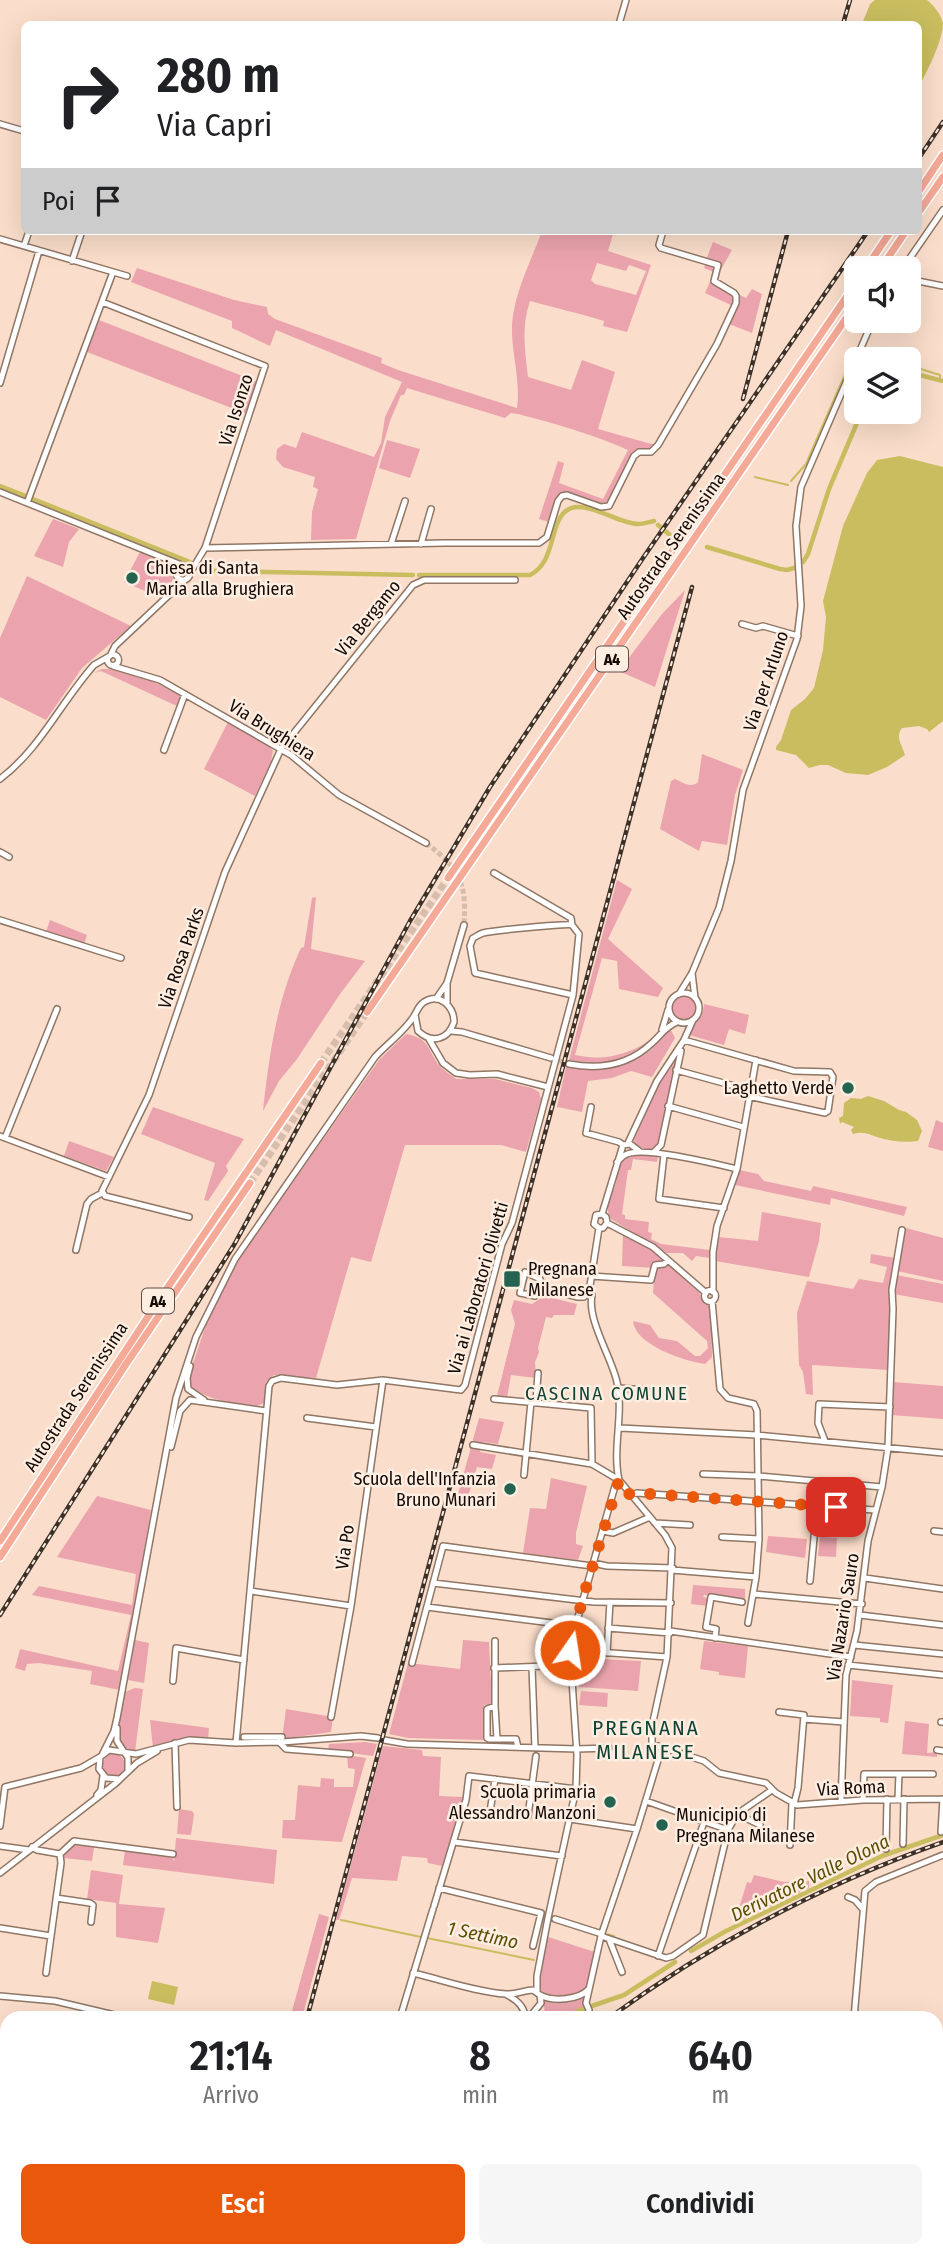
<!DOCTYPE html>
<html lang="it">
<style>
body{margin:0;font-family:"Fira Sans Condensed",sans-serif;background:#f6f6f6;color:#202124;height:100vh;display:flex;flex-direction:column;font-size:26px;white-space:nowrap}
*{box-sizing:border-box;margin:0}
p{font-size:23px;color:#757577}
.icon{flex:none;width:38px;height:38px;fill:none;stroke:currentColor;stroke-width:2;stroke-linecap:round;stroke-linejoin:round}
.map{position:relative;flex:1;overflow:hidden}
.sheet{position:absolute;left:0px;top:2011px;width:943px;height:247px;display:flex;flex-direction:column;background:#fff;border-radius:21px 21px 0 0;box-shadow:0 7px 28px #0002}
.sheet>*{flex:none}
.hud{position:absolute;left:21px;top:21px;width:901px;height:214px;border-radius:10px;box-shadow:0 7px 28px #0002;background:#fff;color:#202124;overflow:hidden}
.buttons{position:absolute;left:844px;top:256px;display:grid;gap:14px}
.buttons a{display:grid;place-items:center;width:77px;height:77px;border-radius:10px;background:#fff;box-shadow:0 7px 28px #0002;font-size:35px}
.pin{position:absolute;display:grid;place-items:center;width:60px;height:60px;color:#fff;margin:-30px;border-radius:14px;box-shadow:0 4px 10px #0006}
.me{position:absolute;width:77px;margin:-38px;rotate:13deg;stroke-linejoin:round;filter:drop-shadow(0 0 5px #0008)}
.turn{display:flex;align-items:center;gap:24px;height:147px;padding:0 21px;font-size:32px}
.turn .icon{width:91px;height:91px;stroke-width:2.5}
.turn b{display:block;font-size:49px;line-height:60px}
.then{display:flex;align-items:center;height:66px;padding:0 21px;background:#0003;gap:14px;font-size:26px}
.eta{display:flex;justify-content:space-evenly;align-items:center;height:119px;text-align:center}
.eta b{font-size:42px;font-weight:600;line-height:49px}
.cta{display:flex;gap:14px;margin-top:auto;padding:14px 21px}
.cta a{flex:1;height:80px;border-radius:10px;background:#ea580c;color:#fff;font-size:28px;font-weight:600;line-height:80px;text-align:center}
.cta a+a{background:#f6f6f6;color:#202124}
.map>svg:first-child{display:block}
.green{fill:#eba4ad;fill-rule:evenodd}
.water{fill:#c9bd60}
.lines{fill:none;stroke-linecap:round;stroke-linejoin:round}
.stream{stroke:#c9bd60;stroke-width:2}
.canal{stroke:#c9bd60;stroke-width:4.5}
.minor-tunnel{stroke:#d7bdac;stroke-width:5;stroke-dasharray:5 2.5;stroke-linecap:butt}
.highway-tunnel{stroke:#d7bdac;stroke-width:7;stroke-dasharray:7 3.5;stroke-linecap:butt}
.minor-casing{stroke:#8f7665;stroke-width:8}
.highway-casing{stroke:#fff;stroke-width:10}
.minor{stroke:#fff;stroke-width:5}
.highway{stroke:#f5a997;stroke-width:7}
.rail-casing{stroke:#3c3027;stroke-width:4.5}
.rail{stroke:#feede1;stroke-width:2;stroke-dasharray:5;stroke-linecap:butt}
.route{stroke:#ea580c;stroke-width:12;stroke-dasharray:0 21.6}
.poi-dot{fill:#236350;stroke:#feede1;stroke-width:2.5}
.labels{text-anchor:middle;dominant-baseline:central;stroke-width:5;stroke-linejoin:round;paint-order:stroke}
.shield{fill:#feede1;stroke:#5a4e46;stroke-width:2}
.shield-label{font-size:16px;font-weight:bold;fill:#130a04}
.street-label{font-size:18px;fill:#130a04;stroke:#feede1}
.poi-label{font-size:18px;fill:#130a04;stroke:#feede1;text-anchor:start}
.neighbourhood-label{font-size:19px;letter-spacing:2px;fill:#0d4234;stroke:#feede1}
.water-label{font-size:19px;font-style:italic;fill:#585003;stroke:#feede1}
.quarter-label{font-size:21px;letter-spacing:2px;fill:#0d4234;stroke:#feede1}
</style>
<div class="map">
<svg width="943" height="2257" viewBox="0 0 943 2257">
<rect width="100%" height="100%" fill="#faddca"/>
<path class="green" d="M542 231H614L608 251 651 265 627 332 603 326 604 321C579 313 555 308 530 301 521 327 525 351 528 377L571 390 582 360 615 372 598 429 655 445 652 449 638 452 606 506 563 494 549 522 539 519 558 461 564 463 559 483 603 499 628 450C592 434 556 424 518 414L511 413 505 418 407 388 404 395H401L390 421 356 539 311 540 312 512 318 489 313 487 315 477 283 467 276 459 277 449 284 444 296 448 302 432 374 457 381 443 385 417 402 382 276 330 270 346 232 328V321L131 282 137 268 234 300 267 307 268 314 275 319 382 358 381 363 398 370 517 408C521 380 511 353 512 325 514 293 531 261 542 231ZM597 263 626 271 629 265 646 271 636 295 595 284 591 280Z
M713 242 732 250 715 280 721 264 706 260Z
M706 262 717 267 711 282 734 294 733 306 705 293 714 272 704 268Z
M752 289 762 294 752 333 729 324 740 295 746 298Z
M99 320 258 382 247 414 87 352Z
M387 440 420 449 410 478 379 468Z
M53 519 79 529 69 542 63 567 34 556Z
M140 552C166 561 187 570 161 598L124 582Z
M27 576 131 626 82 668 46 720 0 697V638Z
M685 590 655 687 619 671 662 614Z
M102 669H110L152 681 183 696 179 707 101 671 94 673Z
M228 722 269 746 273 751 271 762 255 796 204 769Z
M702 754 743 770 735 795 727 845 702 841 699 851 660 829 671 781 675 779C682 782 691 789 698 782Z
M617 880 632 889 608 939 663 988 658 997 619 989 617 961 602 958 575 1055C602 1061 625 1056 649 1041 623 1062 600 1067 569 1060Z
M316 897 311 949 365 961 340 994 297 1059 279 1081 263 1111C269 1055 277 999 301 948L304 947 312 898Z
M50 920 87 935 84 944 46 932Z
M672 1008a12 12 0 1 1 24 0a12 12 0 1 1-24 0Z
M704 1004 749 1015 745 1034 729 1029 724 1045 689 1035C692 1024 704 1017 704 1004Z
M670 1028 675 1038 652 1077 631 1071 612 1078 588 1081 582 1112 557 1107 566 1067C598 1072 626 1071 652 1049 659 1042 663 1034 670 1028Z
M406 1034C429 1038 427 1048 438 1064 443 1070 450 1074 456 1079H495L532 1088 539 1092 541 1099 526 1152 501 1145H405L371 1262 351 1257 316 1378 274 1375 266 1382 264 1403 257 1406C235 1404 208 1401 191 1386L189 1375 212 1307 243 1252 379 1060Z
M678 1052 658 1145 653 1150 635 1147 634 1140 660 1082Z
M153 1107 244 1139 226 1166 228 1171 208 1201 204 1200 215 1163 141 1134Z
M936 1120 943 1123V1151L928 1147Z
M69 1141 114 1157 106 1171 64 1156Z
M636 1154 658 1157 657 1162 633 1159 631 1170H628L622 1214 625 1215V1219L649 1222 648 1232 652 1233 651 1239 661 1244 710 1250V1258L696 1256 692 1261 683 1253H667L611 1219C603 1206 612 1196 616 1183 617 1177 615 1171 618 1166 621 1161 630 1157 636 1154Z
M739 1170 758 1174 764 1181 811 1191 813 1186 907 1207 904 1216 831 1198 830 1205 735 1185Z
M762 1212 821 1223 819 1241 809 1277 715 1261 718 1237 758 1241Z
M906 1228 943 1238V1281L897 1271Z
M623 1234 653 1250 699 1292 703 1301 711 1308 712 1357 705 1364C684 1361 635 1345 633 1321L650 1325 659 1338 677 1341 695 1356H700L708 1348 707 1341 653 1293 655 1268 622 1266Z
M871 1254 895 1258 889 1295 891 1301 889 1370 812 1365 813 1395 806 1394 803 1372 799 1365 797 1313 807 1281 853 1289 859 1279 883 1283 887 1267 870 1263Z
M896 1275 943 1284V1303L894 1294Z
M544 1296 577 1304 574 1315H554L552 1318 546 1317 538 1348 539 1352 535 1362 536 1378 511 1375 507 1398 497 1396 515 1324 511 1310 514 1300 532 1304Z
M893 1382 943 1386V1419L892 1415Z
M479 1418 504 1422 498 1444 482 1442 480 1452 496 1455 492 1469 477 1467 467 1500 457 1498Z
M551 1478 587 1486 576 1533V1544L583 1546 578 1560 523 1553 530 1508 546 1509Z
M97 1496 151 1510 120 1690 90 1684 92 1671 39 1663 27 1664 25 1671 15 1668 20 1649 118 1671 131 1615 32 1595 39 1586 132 1605 136 1574 57 1557Z
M768 1536 807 1539 805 1558 766 1552Z
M820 1537 837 1538 836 1557 818 1556Z
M693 1585 745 1589V1600L704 1595 703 1597 709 1598 708 1606 691 1604Z
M135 1640 149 1643 144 1683 128 1680Z
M463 1640 489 1642 492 1704 484 1705 483 1740 408 1738 389 1734 408 1663 460 1669Z
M704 1641 748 1646 745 1678 719 1675V1672L700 1669Z
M579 1658 641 1661 638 1691 579 1687Z
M852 1680 893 1685 888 1723 880 1722V1718L850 1716Z
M135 1688 143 1689 135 1752 126 1751C112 1734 121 1711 125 1692Z
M581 1691 608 1693 607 1707 579 1705Z
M286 1709 333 1717 331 1732 282 1739Z
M150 1720 209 1728 208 1739 183 1738 153 1748Z
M905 1721 929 1724 927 1753 937 1752V1757L902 1754Z
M365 1742 377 1744 373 1756 328 1750 329 1744Z
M383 1746 422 1750 423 1756 441 1757 439 1796 463 1797V1799L442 1866 428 1863 427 1858 402 1856 397 1881 352 1878 339 1920H336Z
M103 1765a11 11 0 1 1 22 0a11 11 0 1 1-22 0Z
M347 1755 366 1758 342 1842 282 1838 283 1820H295L298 1785 320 1787 321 1778 334 1779V1787H353L355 1769 348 1768Z
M179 1809 192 1811 194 1814 191 1835 177 1834Z
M176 1838 277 1850 274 1884 123 1865 125 1850 173 1856 174 1862Z
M74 1845 94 1847 92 1861 64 1858 65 1851Z
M91 1870 123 1875 119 1904 165 1908 158 1943 116 1937V1903L87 1899Z
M754 1875 784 1882 809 1881V1888L734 1924 747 1882 751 1883Z
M319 1914 329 1917 302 2018H290Z
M548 1937 595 1952 583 2005 586 2012 584 2018H544C546 2008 542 1999 541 1989 540 1971 544 1955 548 1937Z
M172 2251H239L237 2257H183Z
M292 2251H345L354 2257H302Z"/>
<path class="water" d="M875 0H927C934 6 941 14 943 23 943 41 927 71 919 87V24H862L870 4Z
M900 456 943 467V721L929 732 927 729 919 726 902 728C895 737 902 745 905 755L887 767 868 775 846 773 828 765H820L809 768 796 755 776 750V747L781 740 791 710 805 699 814 688 823 650 826 617 823 601 843 526 867 473 877 460Z
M868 1096 884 1101 899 1110 906 1112 917 1120 922 1131 918 1141C905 1143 889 1141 877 1137 868 1134 863 1131 853 1134L851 1130 854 1127 842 1122 840 1124 839 1118 843 1116 844 1103 851 1098 861 1099Z
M152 1981 178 1987 174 2005 148 1999Z"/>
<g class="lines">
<path class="stream" d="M863 351 886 359
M908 365 940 375V381
M755 477 788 485
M791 481 806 464 856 349
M341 1920 421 1937
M606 1934 614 1936
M427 1938 534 1960
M595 1948 598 1939"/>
<path class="canal" d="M908 372 943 381
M0 486 26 496
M33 499 190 562
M658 525 670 535
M707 547 780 569 787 570 794 568
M803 562 808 554 829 489 862 411
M198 565 215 571 413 575
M419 575H530C550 565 550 541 558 522 572 487 614 524 638 524 643 524 649 522 654 521
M691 1951 726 1931 882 1856 943 1835
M566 2018 580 2010 624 1995 675 1962
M352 2250 361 2257
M0 2252 7 2243
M336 2257 337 2256"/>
<path class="minor-tunnel" d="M426 843C460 869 467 883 464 925
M552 1058 569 1064"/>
<path class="highway-tunnel" d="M321 1063 448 878
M250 1183 367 1012"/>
<g class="minor-casing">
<path id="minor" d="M619 24 626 0
M0 124 24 131
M0 239 127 276
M24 246 29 231
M72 261 82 231
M903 268 943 210
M908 279 943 286
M102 302 265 366 205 548 190 573
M0 383 39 251
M0 492 184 566
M27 503 113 272
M391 544 405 501
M421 544 431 509
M205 548 444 543H539L547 537 558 501 562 496 567 495 601 507 609 506 634 456 639 452H651L658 445 717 344 736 303V296L734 293 714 281 718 265 661 248 659 245 663 231
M176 573a7 7 0 1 1 14 0a7 7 0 1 1-14 0Z
M742 624 756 628 763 626 798 636
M107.5 660a5.5 5.5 0 1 1 11 0a5.5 5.5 0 1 1-11 0Z
M110 656 115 646 186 579
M113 666 160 680 291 755 339 795 426 843
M164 750 185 694
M0 779C40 749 61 702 94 665L108 657
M0 852 9 857
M494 873 571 918 572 925
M0 920 121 958
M692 973 695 998
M669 1008a15 15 0 1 1 30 0a15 15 0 1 1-30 0Z
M679 994 692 973 719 908 731 861 743 790 797 639 801 606 796 526 801 487 873 320
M436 999 447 983
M447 1004V983L464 925
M662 1030 668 1010
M451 1031 462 1032 551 1058
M429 1039 443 1063 456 1073 470 1075 497 1074 548 1087
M684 1040 794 1071 830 1072 833 1077 828 1111 825 1113 748 1096
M569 1064C600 1070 628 1066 652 1043 661 1035 665 1027 677 1022
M676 1070 749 1090
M668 1106 743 1127
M591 1107 586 1133 619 1142 623 1145 630 1144 639 1151
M0 1136 109 1177
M5 1138 57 1009
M628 1143 657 1081 684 1040 693 1020
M654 1152 661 1145 681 1051
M664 1155 659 1199 724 1208
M617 1162C620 1160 622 1156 625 1155 641 1145 716 1164 737 1169L717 1226 713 1252V1292
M737 1169 756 1060
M602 1214 596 1215 594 1224 599 1228H603L607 1223 606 1217 602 1214 623 1145
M189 1217 105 1196 102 1191 149 1095 225 872 281 749 413 585 424 580H515
M607 1223 653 1247 706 1293
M76 1250 87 1204 91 1199 102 1193
M525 1272 540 1279 542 1288 535 1296 520 1293Z
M591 1276 651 1280 655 1265 664 1264 668 1260
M542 1288 578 1297H584L587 1292 592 1295C587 1320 611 1356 617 1382 624 1415 612 1448 619 1480L665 1535 672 1548 667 1657 652 1726V1744L704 1761 719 1773 766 1783 776 1793 797 1805 863 1800 943 1799
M704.5 1296a5.5 5.5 0 1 1 11 0a5.5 5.5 0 1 1-11 0Z
M589 1292 599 1228
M712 1301 720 1389 728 1398 754 1404 757 1411 759 1539 756 1577 748 1623
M190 1366 187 1378 188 1389 204 1400
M618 1388 647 1390
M494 1399 591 1408 592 1464
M536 1402 538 1373
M307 1418 376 1427
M620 1428 757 1435 943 1453
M825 1441 818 1423 819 1404 890 1407
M473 1445 592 1464 619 1480
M171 1447 180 1411 190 1400 266 1411
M703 1474 758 1476 882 1487
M524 1475 531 1402
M630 1495 637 1493 875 1510
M655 1523 690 1525
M603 1531 613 1533 650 1517
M934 1531 943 1532
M722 1537 759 1539
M593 1563 607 1566 673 1568
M672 1570 756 1577
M865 1578 943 1589
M810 1581 817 1505
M433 1583 594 1602 671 1603
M251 1591 351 1606
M754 1594 862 1604
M427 1607 575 1626
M860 1615 943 1625
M608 1628 670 1633
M670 1631 851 1657
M715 1638 716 1629 706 1627 711 1597 742 1602
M495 1641V1706
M854 1645 943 1654
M570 1650 667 1657
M607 1653 610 1602
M412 1663 443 1546 592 1566
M848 1665 943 1675
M532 1667 535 1748
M494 1668 571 1665
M173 1681 176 1648 244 1660
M779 1712 804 1715 798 1788 794 1804
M331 1717 351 1606 383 1380
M804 1719 844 1722
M941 1722H943
M117 1728V1741L128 1758V1770
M244 1737H282
M497 1739 495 1706 487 1709V1738L489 1739H516L518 1747
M384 1740 407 1744 577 1749 609 1748
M279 1742 286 1749 350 1754
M175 1743 177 1807
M236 1743 269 1386 272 1381 281 1378 337 1385 383 1380 461 1390 465 1385 502 1244 512 1223 573 995 579 934 572 925C568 923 490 931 483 933 479 934 476 937 473 938L470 946 475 973 573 995
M937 1750 943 1751
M103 1753 114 1731 117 1718 176 1398 196 1337 235 1259 375 1057C387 1044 405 1031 414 1016 418 1010 418 1006 424 1002 440 992 454 1007 454 1022 448 1040 432 1044 418 1031L415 1015
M119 1779 106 1778 99 1769 100 1757 109 1750 136 1754 189 1740 236 1743 282 1742 361 1736 378 1738
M97 1795 101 1790 103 1776
M898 1799 899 1774
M863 1800 864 1774H933
M646 1801 728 1830
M841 1801 846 1675 857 1631 868 1541 882 1487 888 1448 893 1309 892 1290 902 1230
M490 1812 495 1779
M737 1814 760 1825
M528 1816 536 1756
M570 1819 637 1829
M0 1826 5 1787 81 1768 100 1757
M941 1832 943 1799
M454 1842 562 1856
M903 1844 904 1799
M790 1845 792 1803
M0 1846 29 1850
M32 1847 37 1850 60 1854
M886 1849 887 1799
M60 1854 74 1841 173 1854
M0 1873 116 1783 137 1763 157 1751
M439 1888 541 1913 533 1946
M848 1897 855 1900 862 1908
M56 1898 90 1903 93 1905 91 1922
M434 1906 466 1800 469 1776 576 1789
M555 1919 602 1934
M0 1928 51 1936 61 1863 60 1854
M601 1936 666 1958 673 1956 703 1935 728 1830 737 1814 772 1790
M609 1939 622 1972
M658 1956 704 1822
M46 1973 51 1936
M413 1973C443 1980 476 1992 506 1994 517 1995 524 1990 533 1990L540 1995 541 2003 529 2018
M537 1991V1976L548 1918 576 1789 577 1755 570 1650 571 1642 615 1486 619 1480
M507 1995C517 2000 525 2007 525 2018
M540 1995C553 2002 579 2000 589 1989
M0 1996 55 2001 127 2018
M400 2018 433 1909
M587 2018 589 2010 586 2003 601 1936 637 1829 662 1747
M854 2018 865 1891 876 1882 943 1855
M522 2250 525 2257
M668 2250 706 2257
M838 2250 840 2257
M120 2257 123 2250
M512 2257 515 2250
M556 2257 559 2250"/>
</g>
<g class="highway-casing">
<path id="highway" d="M919 191 943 155
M919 212 943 177
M866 268 891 231
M881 268 906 231
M448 878 856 283
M367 1012 856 304
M0 1541 159 1300 321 1063
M0 1557 126 1364 250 1183"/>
</g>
<use href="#minor" class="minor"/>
<use href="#highway" class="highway"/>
<g class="rail-casing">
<path id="rail" d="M843 24 850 0
M919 158 943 122
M743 399 788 231
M0 1615 234 1245 410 921 490 787 643 558 868 231
M307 2018 692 587
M609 2018C712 1943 823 1884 943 1842
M243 2257 245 2250
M364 2257 369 2250"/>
</g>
<use href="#rail" class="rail"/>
</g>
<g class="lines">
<path class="route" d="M570 1650 582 1601 619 1480 630 1495 637 1493 836 1507"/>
</g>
<g class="poi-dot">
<circle cx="132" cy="578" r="7"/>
<circle cx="848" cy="1088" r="7"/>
<rect x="503" y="1270" width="18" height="18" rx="3.5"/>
<circle cx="510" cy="1489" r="7"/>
<circle cx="610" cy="1802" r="7"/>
<circle cx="662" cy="1825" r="7"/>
</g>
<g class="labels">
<g class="shield">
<rect x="596" y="646.5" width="32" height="25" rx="5"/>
<rect x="142" y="1288.5" width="32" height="25" rx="5"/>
</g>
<g class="shield-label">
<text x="612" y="659">A4</text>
<text x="158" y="1301">A4</text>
</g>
<g class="street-label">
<text transform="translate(236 410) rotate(-72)">Via Isonzo</text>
<text transform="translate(671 546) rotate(-55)">Autostrada Serenissima</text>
<text transform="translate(368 618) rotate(-51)">Via Bergamo</text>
<text transform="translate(766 681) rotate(-71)">Via per Arluno</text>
<text transform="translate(272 730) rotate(32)">Via Brughiera</text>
<text transform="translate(181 958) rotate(-71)">Via Rosa Parks</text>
<text transform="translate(478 1288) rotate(-74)">Via ai Laboratori Olivetti</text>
<text transform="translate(76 1397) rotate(-57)">Autostrada Serenissima</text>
<text transform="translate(345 1547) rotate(-82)">Via Po</text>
<text transform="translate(843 1617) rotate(-81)">Via Nazario Sauro</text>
<text transform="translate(851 1788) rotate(-3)">Via Roma</text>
</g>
<g class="poi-label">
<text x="146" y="568">Chiesa di Santa<tspan x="146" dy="21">Maria alla Brughiera</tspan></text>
<text x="834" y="1088" text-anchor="end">Laghetto Verde</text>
<text x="528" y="1269">Pregnana<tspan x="528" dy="21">Milanese</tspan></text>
<text x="496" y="1479" text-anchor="end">Scuola dell'Infanzia<tspan x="496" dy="21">Bruno Munari</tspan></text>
<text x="596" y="1792" text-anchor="end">Scuola primaria<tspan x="596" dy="21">Alessandro Manzoni</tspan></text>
<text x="676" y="1815">Municipio di<tspan x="676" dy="21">Pregnana Milanese</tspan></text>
</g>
<g class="neighbourhood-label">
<text x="607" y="1393">CASCINA COMUNE</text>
</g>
<g class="water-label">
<text transform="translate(810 1878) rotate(-26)">Derivatore Valle Olona</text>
<text transform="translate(483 1935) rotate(12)">1 Settimo</text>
</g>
<g class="quarter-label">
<text x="646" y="1728">PREGNANA<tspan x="646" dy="24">MILANESE</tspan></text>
</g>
</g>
</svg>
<div class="buttons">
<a><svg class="icon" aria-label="sound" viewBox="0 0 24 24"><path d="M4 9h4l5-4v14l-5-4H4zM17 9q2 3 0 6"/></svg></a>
<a><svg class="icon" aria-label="layers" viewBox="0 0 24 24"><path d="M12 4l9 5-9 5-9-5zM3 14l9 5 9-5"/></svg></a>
</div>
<div class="pin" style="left:836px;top:1507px;background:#d93025"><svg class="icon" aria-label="arrive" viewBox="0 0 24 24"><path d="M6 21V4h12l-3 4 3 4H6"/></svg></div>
<svg class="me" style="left:570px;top:1650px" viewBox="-20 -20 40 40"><circle r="17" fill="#ea580c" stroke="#fff" stroke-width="3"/><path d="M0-11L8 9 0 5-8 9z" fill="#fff"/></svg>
<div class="hud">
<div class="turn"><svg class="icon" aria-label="right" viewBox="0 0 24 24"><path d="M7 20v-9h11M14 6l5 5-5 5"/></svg><div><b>280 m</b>Via Capri</div></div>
<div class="then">Poi<svg class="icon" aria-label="arrive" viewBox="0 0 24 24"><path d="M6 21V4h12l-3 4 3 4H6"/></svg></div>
</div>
<section class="sheet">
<div class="eta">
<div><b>21:14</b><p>Arrivo</p></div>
<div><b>8</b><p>min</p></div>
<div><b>640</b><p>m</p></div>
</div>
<div class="cta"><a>Esci</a><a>Condividi</a></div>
</section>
</div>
